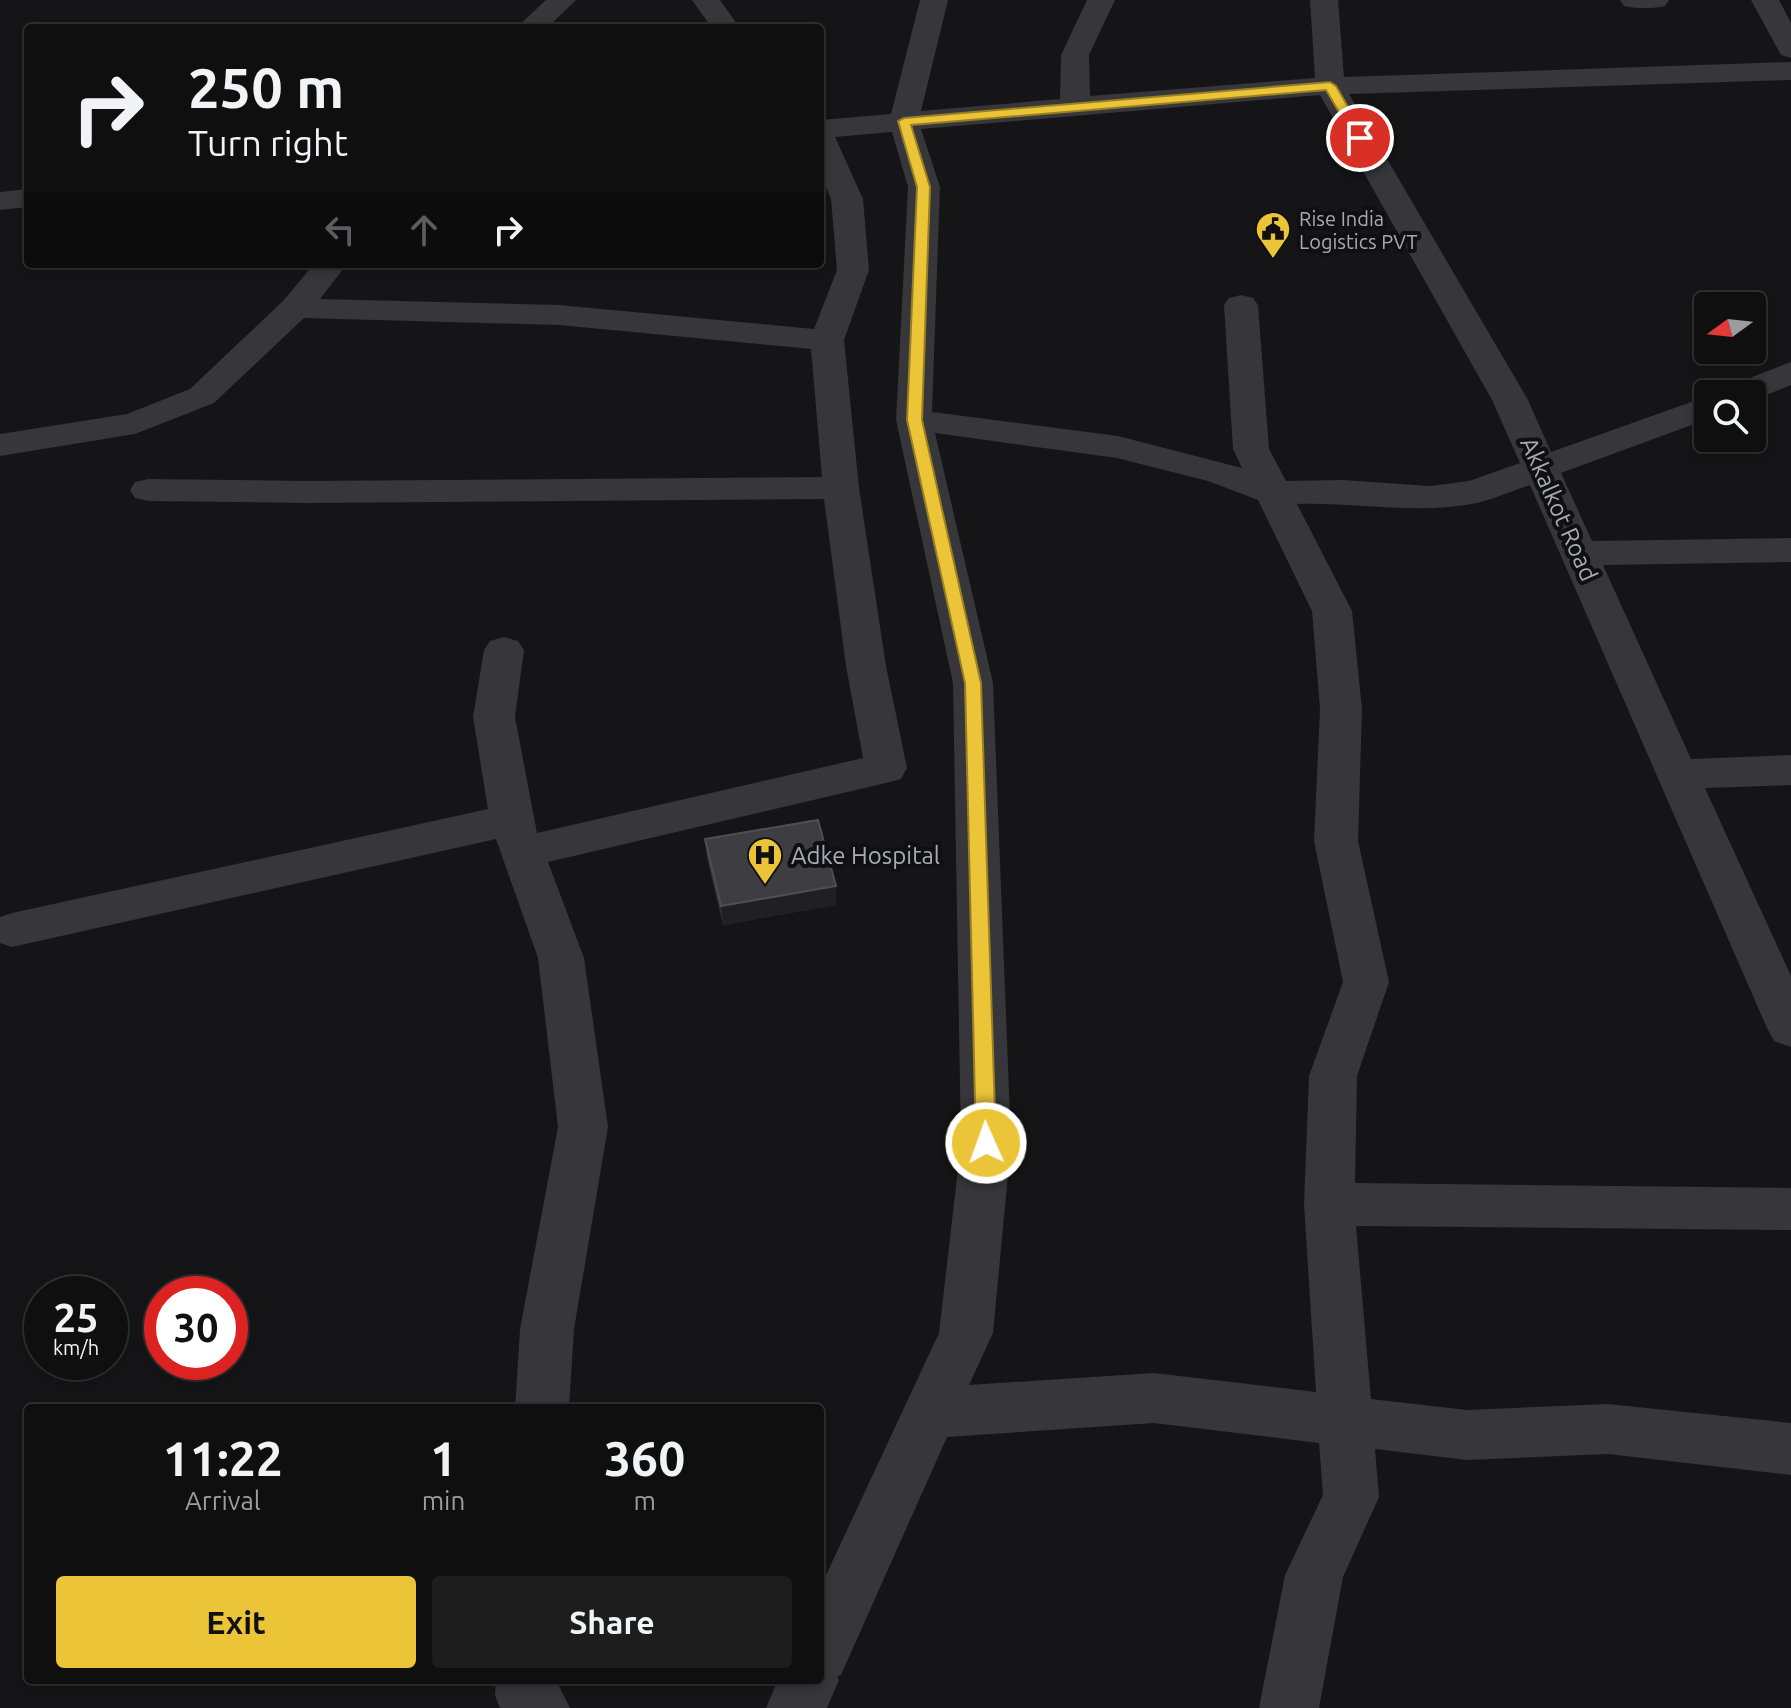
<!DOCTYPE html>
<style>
body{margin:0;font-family:Ubuntu,sans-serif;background:#1e1d1e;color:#f1f3f6;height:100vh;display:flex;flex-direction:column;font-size:30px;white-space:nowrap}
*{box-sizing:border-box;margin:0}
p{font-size:26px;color:#9c9c9f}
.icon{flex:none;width:44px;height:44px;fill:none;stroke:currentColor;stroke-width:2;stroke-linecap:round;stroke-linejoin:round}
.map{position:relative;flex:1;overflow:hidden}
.side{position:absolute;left:24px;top:1404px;width:800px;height:280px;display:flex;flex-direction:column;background:#100f10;border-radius:8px;box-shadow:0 4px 12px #0003,0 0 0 2px #302f30}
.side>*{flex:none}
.top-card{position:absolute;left:24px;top:24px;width:800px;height:244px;border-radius:8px;box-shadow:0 4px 12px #0003,0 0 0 2px #302f30;background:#100f10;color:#f1f3f6;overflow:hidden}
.needle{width:52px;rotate:255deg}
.buttons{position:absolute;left:1694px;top:292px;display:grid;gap:16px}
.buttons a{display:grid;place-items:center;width:72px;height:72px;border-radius:8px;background:#100f10;box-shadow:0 4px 12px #0003,0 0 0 2px #302f30;font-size:40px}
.speed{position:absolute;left:24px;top:1276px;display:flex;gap:16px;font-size:40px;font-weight:700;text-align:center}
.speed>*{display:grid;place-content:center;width:104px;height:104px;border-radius:50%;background:#100f10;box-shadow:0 4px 12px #0003,0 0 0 2px #302f30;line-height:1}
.speed small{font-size:20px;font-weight:400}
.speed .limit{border:12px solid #d22;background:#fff;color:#111}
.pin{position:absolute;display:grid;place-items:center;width:68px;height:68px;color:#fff;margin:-34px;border:4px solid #fff;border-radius:50%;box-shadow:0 2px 8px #0007}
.me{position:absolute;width:88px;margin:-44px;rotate:358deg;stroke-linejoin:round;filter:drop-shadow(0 0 6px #0008)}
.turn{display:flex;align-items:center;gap:28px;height:168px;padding:0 32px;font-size:36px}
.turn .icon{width:104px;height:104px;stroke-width:2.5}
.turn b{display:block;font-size:56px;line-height:68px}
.lanes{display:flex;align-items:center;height:76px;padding:0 32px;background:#0003;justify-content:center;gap:40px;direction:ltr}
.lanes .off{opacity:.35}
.eta{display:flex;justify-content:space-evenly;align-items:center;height:136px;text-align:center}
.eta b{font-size:48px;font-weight:600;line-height:56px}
.primary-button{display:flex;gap:16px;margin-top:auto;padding:16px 32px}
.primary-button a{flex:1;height:92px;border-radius:8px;background:#ecc437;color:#111;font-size:32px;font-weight:600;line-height:92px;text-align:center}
.primary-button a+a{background:#1e1d1e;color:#f1f3f6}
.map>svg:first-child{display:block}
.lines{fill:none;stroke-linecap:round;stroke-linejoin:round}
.minor{fill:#36363b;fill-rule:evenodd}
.wall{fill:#313034}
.shaded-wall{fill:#201f22}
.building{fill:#3e3d42;stroke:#4e4e54;stroke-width:2}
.route{fill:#ecc437;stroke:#997f24;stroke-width:2}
.labels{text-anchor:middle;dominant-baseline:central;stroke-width:8;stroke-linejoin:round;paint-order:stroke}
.far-poi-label{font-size:20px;fill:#a7aab6;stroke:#100f11;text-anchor:start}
.street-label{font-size:24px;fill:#a7aab6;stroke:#100f11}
.poi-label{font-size:24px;fill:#a7aab6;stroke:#100f11;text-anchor:start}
</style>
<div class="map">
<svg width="1791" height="1708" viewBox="0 0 1791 1708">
<rect width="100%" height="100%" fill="#151416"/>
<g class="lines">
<path class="minor" d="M546 0H576L547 28H516Z
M692 0H720L740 28H712Z
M920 0H948L921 111 1060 99 1061 55 1087 0H1115L1089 55 1090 96 1315 78 1310 0H1338L1344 77 1791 62V80L1349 94 1528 400 1551 452 1708 396V419L1561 473 1592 541 1791 538V562L1603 565 1691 759 1791 755V785L1705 788 1791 976V1047L1774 1041 1767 1028 1530 485C1512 491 1495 499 1477 503 1418 515 1356 502 1297 504L1352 611 1362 709 1358 841 1389 982 1357 1076 1355 1183 1791 1188V1230L1356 1226 1371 1399 1467 1410 1608 1404 1791 1423V1475L1608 1454 1467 1460 1375 1449 1379 1497 1343 1577 1319 1708H1259L1285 1575 1323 1495 1319 1443 1154 1423 947 1437 841 1675 837 1676 839 1680 827 1708H766L778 1680H820V1588L939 1333 961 1143 953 683 896 420 908 187 892 132 835 137 863 199 869 270 844 340 859 488 886 666 907 768 901 779 886 783 548 862 584 958 608 1127 574 1329 569 1408H515L520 1329 558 1127 538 958 496 839 12 947 0 943V917L12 913 488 809 473 717 484 650 490 641 504 637 518 641 524 650 515 717 537 833 863 758 846 666 824 499 306 503 148 501 135 498 130 490 135 482 148 479 306 481 822 477 811 349 559 325 304 318 214 403 135 434 0 456V434L127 414 190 389 283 301 314 264H347L320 299 559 305 814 329 837 270 831 199 820 172V120L891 114ZM1320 95 1492 400 1520 463 1469 481 1430 486 1343 480 1286 481 1269 449 1258 305 1253 298 1241 295 1229 298 1224 305 1233 449 1242 468 1118 436 932 412 940 187 921 129ZM935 433 1117 458 1208 481 1258 500 1312 611 1320 709 1314 841 1343 982 1309 1076 1304 1204 1316 1392 1154 1373 969 1385 993 1333 1011 1143 993 683Z
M1620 0H1669L1665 6C1651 9 1638 9 1624 6Z
M1751 0H1779L1791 23V58L1781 55Z
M28 189V207L0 210V192Z
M1791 362V385L1752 401V394H1721L1727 387Z
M496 1680H556L570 1708H500L495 1695Z"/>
</g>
<path class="wall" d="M705 839 836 905 723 925 707 858Z"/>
<path class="shaded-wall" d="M836 886V905L723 925 721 906Z"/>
<path class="building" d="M818 820 836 886 721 906 705 839Z"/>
<path class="route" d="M1330 82 1336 86 1366 138 1364 141H1356L1326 90 911 125 930 187 922 420 981 683 996 1143 993 1149 986 1152 979 1149 976 1143 965 683 907 420 917 187 898 121 904 118Z"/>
<defs>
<g id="civic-pin" transform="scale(1.8)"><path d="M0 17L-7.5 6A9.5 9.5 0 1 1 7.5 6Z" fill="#ecc437" stroke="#100f11"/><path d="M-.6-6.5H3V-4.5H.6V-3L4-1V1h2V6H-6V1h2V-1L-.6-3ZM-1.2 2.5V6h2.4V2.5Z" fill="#111"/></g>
<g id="hospital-pin" transform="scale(1.8)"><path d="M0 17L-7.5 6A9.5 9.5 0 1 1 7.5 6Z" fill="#ecc437" stroke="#100f11"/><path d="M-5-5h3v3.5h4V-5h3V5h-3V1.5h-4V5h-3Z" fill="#111"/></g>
</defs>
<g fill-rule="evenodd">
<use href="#civic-pin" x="1273" y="229"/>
<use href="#hospital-pin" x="765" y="855"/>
</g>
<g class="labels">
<g class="far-poi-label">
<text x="1299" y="218">Rise India<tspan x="1299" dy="23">Logistics PVT</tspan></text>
</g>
<g class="street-label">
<text transform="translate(1559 509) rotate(66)">Akkalkot Road</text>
</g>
<g class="poi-label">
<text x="791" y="855">Adke Hospital</text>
</g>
</g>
</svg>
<div class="buttons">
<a><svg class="needle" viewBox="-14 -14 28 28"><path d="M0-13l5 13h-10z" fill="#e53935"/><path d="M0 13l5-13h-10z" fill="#9c9c9f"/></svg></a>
<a><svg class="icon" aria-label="search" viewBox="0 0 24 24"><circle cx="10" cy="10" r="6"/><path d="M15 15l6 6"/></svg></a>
</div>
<div class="speed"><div>25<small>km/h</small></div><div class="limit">30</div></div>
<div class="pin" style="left:1360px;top:138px;background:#d93025"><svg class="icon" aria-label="arrive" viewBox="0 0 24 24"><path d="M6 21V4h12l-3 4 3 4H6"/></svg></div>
<svg class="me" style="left:986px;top:1143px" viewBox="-20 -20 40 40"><circle r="17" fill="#ecc437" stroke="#fff" stroke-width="3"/><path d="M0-11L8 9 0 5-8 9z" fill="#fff"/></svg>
<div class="top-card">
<div class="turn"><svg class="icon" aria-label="right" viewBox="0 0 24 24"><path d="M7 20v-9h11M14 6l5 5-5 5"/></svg><div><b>250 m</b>Turn right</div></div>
<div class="lanes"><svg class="icon off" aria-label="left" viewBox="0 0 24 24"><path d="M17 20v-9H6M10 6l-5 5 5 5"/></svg><svg class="icon off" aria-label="ahead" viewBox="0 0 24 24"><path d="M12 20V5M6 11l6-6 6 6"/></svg><svg class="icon" aria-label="right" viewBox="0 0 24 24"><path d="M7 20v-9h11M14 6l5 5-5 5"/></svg></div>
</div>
<section class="side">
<div class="eta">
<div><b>11:22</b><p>Arrival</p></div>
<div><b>1</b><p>min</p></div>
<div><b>360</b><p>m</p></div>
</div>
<div class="primary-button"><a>Exit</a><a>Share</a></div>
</section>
</div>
